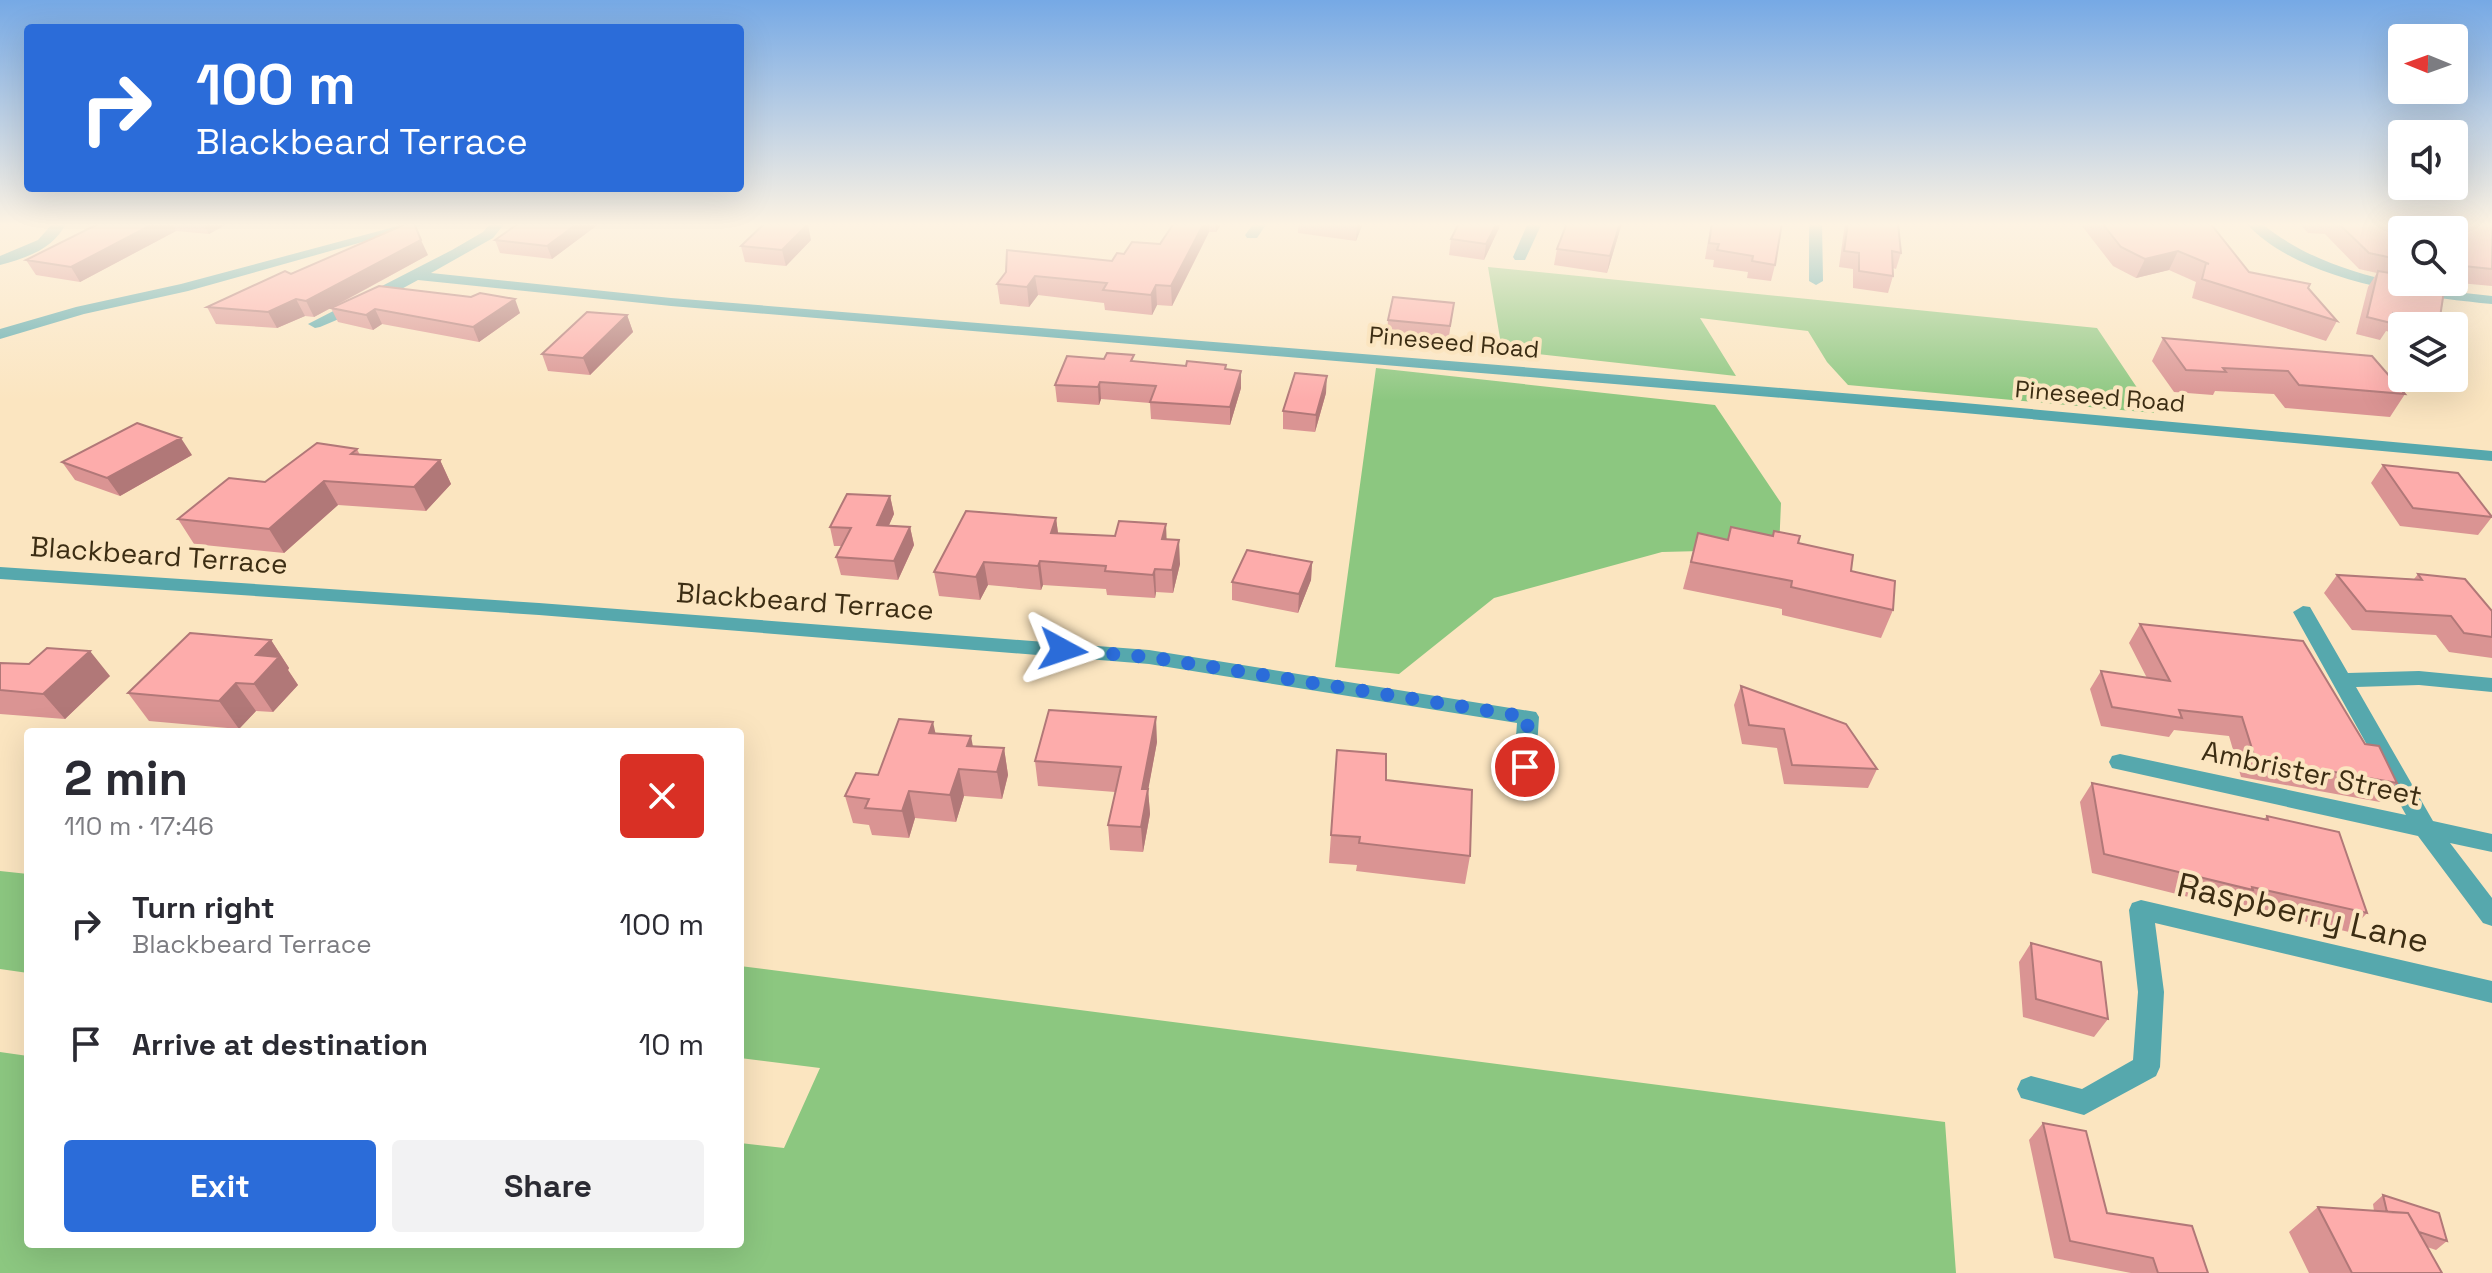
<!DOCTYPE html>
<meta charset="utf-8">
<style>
body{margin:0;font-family:"Space Grotesk",sans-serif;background:#f2f2f3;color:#2b2b33;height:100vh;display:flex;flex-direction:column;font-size:30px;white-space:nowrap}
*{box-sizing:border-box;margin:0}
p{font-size:26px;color:#7c7c81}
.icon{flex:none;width:44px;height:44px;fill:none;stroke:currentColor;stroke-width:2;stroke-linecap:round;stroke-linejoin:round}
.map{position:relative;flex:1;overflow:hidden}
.details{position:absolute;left:24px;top:728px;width:720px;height:520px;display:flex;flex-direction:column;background:#fff;border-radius:8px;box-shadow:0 8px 32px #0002}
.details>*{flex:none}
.top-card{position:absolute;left:24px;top:24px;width:720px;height:168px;border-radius:8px;box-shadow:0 8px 32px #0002;background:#2b6cd9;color:#fff;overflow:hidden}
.needle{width:52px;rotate:271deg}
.controls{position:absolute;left:2388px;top:24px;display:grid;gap:16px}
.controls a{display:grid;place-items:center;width:80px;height:80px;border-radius:8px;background:#fff;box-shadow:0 8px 32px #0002;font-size:40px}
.pin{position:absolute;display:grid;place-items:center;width:68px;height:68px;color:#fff;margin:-34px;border:4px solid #fff;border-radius:50%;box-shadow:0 2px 8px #0007}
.me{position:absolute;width:88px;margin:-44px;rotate:95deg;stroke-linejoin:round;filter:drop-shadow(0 0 6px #0008)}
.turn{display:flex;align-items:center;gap:28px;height:168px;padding:0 40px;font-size:36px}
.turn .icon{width:104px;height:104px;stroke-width:2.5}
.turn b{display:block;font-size:56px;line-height:68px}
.round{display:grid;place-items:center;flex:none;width:84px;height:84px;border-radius:8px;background:#f2f2f3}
.summary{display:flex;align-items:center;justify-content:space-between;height:136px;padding:0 40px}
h1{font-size:48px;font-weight:800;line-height:60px}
.cta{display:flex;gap:16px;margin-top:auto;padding:16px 40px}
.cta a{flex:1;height:92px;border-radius:8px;background:#2b6cd9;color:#fff;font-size:32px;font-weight:800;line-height:92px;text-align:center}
.cta a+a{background:#f2f2f3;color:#2b2b33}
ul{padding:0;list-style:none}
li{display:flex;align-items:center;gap:24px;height:120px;padding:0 40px}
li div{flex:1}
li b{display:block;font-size:30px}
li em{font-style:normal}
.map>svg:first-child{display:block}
.green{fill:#8cc780}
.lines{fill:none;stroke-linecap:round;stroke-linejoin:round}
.minor{fill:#56a8ad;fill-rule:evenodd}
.wall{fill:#da9493}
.shaded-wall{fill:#b17878}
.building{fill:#fdacab;stroke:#b17878;stroke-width:2}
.route{stroke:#2b6cd9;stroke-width:14;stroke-dasharray:0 25.2}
.labels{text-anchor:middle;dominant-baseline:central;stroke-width:8;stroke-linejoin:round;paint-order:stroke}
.far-street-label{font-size:24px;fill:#3c2d13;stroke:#fbe5c0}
.street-label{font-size:28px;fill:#3c2d13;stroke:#fbe5c0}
.near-street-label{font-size:34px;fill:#3c2d13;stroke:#fbe5c0}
</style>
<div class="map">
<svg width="2492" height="1273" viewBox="0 0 2492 1273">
<rect width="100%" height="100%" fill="#fbe5c0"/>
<path class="green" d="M1488 267 2097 328 2154 413 1848 385 1827 362 1808 331 1700 318 1736 376 1502 350Z
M1376 368 1715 405 1781 503 1779 549 1662 552 1494 598 1399 674 1335 667Z
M0 871 28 874V973L0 969Z
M740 966 1945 1122 1956 1273H0V1052L28 1056V1244H740V1143L784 1148 820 1068 740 1058Z"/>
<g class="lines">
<path class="minor" d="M53 223H66C54 249 26 258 0 265V256L38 240Z
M409 223H430L188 291 84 314 0 339V329L76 307 181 284Z
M491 223H505L493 238 431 273 671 298 1953 402 2492 451V461L1953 412 671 306 418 280 372 305 320 327 315 328 308 324 452 250 483 232Z
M1254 223H1267L1257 238H1247L1245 235Z
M1528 223H1542L1525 260H1515L1513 257Z
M1809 223H1822L1823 281 1816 285 1809 281Z
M2246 223H2261C2324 275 2413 288 2492 296V304C2418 297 2298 281 2246 223Z
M0 567 539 603 1149 650 1536 712 1539 717 1534 792 1531 798 1523 801 1515 798 1512 792 1517 723 1149 664 539 615 0 579Z
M2303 606 2310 607 2348 673 2419 671 2492 678V692L2419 685 2356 687 2433 821 2492 834V852L2450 843 2492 898V926L2483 923 2418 836 2112 768 2109 762 2112 756 2120 754 2406 815 2293 612Z
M2141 900 2492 981V1003L2155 923 2164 992 2160 1067 2156 1076 2084 1115 2021 1098 2017 1089 2021 1080 2031 1076 2082 1089 2133 1060 2138 992 2129 910 2132 903Z"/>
</g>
<path class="wall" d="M100 223H229L209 234 176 231 80 282 36 275 26 260Z
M519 223H600L552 259 500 253 495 240Z
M1174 223H1222L1216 232H1209L1172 306 1157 305 1152 315 1105 310 1104 303 1038 295 1029 307 1000 304 997 284 1006 272 1112 261 1124 254 1160 244Z
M1298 223H1363L1356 241 1298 233Z
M1459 223H1500L1499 228 1484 260 1449 255 1451 239Z
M1567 223H1622L1607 273 1554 265 1557 249Z
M1711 223H1782L1775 265 1771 281 1747 278 1748 272 1713 267 1714 260 1705 259Z
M1845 223H1898L1901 253 1896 269 1893 268V276L1888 293 1853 288V269L1839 267Z
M2084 223H2210L2249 272 2308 288 2337 321 2326 341 2192 298 2196 282 2169 270 2136 278 2113 266 2082 226Z
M2299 223H2492V286L2448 282H2454V230H2402V282L2439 324 2438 326H2402V335L2386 331 2380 340 2356 334 2368 287 2377 273 2359 269 2325 234 2308 233Z
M811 240 786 266 745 262 741 246Z
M428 255 339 304 520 313 479 342 382 324 373 330 338 322 331 308 314 317 305 316 277 328 216 324 207 307 291 274Z
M1454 303 1448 343 1387 337 1388 320Z
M627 315 633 332 590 375 548 371 542 354Z
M2163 338 2405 394 2390 417 2285 408 2274 394 2215 391 2213 395 2174 392 2152 361Z
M1134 361 1186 366 1226 365V370L1241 371V388L1230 425 1151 419 1150 403 1101 399 1099 405 1057 402 1055 385Z
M1326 393 1315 432 1283 429V411Z
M357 449 360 455 440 460 451 484 426 511 338 505 284 553 194 544 178 519 265 482Z
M192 455 120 496 75 480 62 462Z
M2383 465 2492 517 2478 535 2400 526 2371 483Z
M890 496 894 514 889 525 910 527 914 545 898 580 841 575 836 557 842 546H834L830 527Z
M1056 518 1058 533 1167 540 1180 564 1173 593 1156 592 1155 598 1107 595 1106 589 1043 585 1041 590 988 585 980 600 939 596 934 572Z
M1731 527 1772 536 1774 531 1851 571 1893 610 1881 638 1782 615V609L1683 589 1698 533 1727 540Z
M1312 562 1311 580 1298 613 1232 600V582Z
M2418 574 2492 637V658L2449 652 2436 635 2352 630 2324 593 2337 575 2414 579Z
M2140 624 2365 744 2397 783 2380 802 2241 777 2229 736 2174 730 2169 737 2101 726 2090 689 2101 671 2147 678 2129 643Z
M271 640 289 668 288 670 298 685 273 712 256 711 239 729 149 721 128 693Z
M0 663 110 676 65 719 0 714Z
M1741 686 1877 769 1868 788 1784 784 1777 748 1742 744 1734 705Z
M936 733 973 747 1004 748 1008 775 1002 799 964 796 956 822 915 818 909 838 872 835 869 825 853 823 845 796 878 775Z
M1157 742 1148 789 1150 814 1143 852 1110 850 1108 825 1115 792 1038 786 1035 761Z
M1337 750 1386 780 1470 856 1465 884 1356 871 1357 865 1329 863Z
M2092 783 2264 819 2267 816 2367 913 2349 932 2240 906 2237 909 2092 873 2080 802Z
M2031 943 2108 1019 2094 1037 2023 1017 2019 962Z
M2043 1123 2107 1213 2208 1273H2131L2054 1258 2029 1140Z
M2383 1195 2447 1241 2436 1250 2427 1247 2442 1273H2309L2289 1232 2318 1207 2374 1211 2373 1204Z"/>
<path class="shaded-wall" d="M155 223H172L176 231 80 282 71 267Z
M203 223H229L209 234Z
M578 223H600L552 259 547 246Z
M1204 223H1209V232L1172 306 1171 286Z
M1216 223H1222L1216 232Z
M1358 223H1363L1356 241 1357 225Z
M1497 223H1500L1499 228 1484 260 1486 244Z
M1620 223H1622L1607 273 1610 256Z
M808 224 811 240 786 266 782 250Z
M421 240 428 255 314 317 306 301Z
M2178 251 2169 270 2136 278 2145 259Z
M1035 276 1038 295 1029 307 1027 287Z
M1156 285 1157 305 1152 315 1151 295Z
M296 299 305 316 277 328 268 312Z
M515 299 520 313 479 342 473 327Z
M375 309 382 324 373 330 366 315Z
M627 315 633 332 590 375 583 358Z
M1241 371V388L1230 425V407Z
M1327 376 1326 393 1315 432 1316 415Z
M1100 382 1101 399 1099 405 1098 387Z
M181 438 192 455 120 496 107 478Z
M440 460 451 484 426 511 414 487Z
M324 481 338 505 284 553 269 529Z
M890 496 894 514 881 543 877 525Z
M1056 518 1059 541 1051 533Z
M1166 524 1167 548 1162 539Z
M910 527 914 545 898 580 894 561Z
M1179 540 1180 564 1173 593 1172 570Z
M1040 561 1043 585 1041 590 1038 566Z
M984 562 988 585 980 600 976 577Z
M1312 562 1311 580 1298 613 1299 594Z
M1155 569 1156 592 1155 598 1153 575Z
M271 640 289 668 288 670 298 685 273 712 254 684 256 655Z
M90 651 110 676 65 719 43 694Z
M236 683 256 711 239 729 219 701Z
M1156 717 1157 742 1148 791V789L1150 814 1143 852 1141 827 1142 789Z
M933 722 939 749 929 733Z
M971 736 976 763 967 746Z
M1004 748 1008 775 1002 799 997 772Z
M959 769 964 796 956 822 950 795Z
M909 791 915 818 909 838 902 811Z"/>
<path class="building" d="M100 223H155L71 267 26 260Z
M408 223H414L421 240 306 301 296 299 268 312 207 307 285 271 291 274Z
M519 223H578L547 246 495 240Z
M765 223H796L808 224 782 250 741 246Z
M1174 223H1204L1171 286 1156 285 1151 295 1103 290 1107 283 1035 276 1027 287 997 284 1006 272 1007 250 1112 261 1117 253 1124 254 1132 242 1160 244Z
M1459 223H1497L1486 244 1451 239Z
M1567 223H1620L1610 256 1557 249Z
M1712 223H1782L1775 265 1752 261 1753 256 1717 250 1719 244 1709 243Z
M1848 223H1898L1901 253 1892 251 1893 276 1859 271V253L1844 251Z
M2102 223H2210L2249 272 2310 284 2308 288 2337 321 2202 279 2206 263 2209 264 2178 251 2145 259 2121 247Z
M2338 223H2492V269L2454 265V230H2402V260L2369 253Z
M2378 271 2402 275V282H2437L2445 284 2439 324 2393 313 2391 323 2367 317Z
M379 286 471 297 480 293 515 299 473 327 375 309 366 315 331 308Z
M1393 297 1454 303 1450 326 1388 320Z
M587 312 627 315 583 358 542 354Z
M2163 338 2372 356 2405 394 2299 385 2288 371 2223 368 2226 372 2186 370Z
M1107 353 1134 355 1131 361 1186 366 1187 361 1226 365 1225 369 1241 371 1230 407 1150 402 1156 386 1100 382 1098 387 1055 385 1067 356 1104 359Z
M1295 373 1327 376 1316 415 1283 411Z
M137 423 181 438 107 478 62 462Z
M317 443 357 449 351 454 440 460 414 487 324 481 269 529 178 519 229 478 265 482Z
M2383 465 2458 473 2492 517 2413 508Z
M847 494 890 496 877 525 910 527 894 561 836 557 851 528 830 527Z
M966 511 1056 518 1051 533 1115 536 1119 521 1166 524 1162 539 1179 540 1172 570 1155 569 1153 575 1105 571 1106 566 1040 561 1038 566 984 562 976 577 934 572Z
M1731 527 1773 536 1774 531 1800 536 1798 543 1853 555 1851 571 1895 581 1893 610 1791 587 1792 581 1691 562 1698 533 1728 540Z
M1247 550 1312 562 1299 594 1232 582Z
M2418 574 2465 579 2492 611V637L2464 633 2451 616 2366 611 2337 575 2422 580Z
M2140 624 2303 641 2365 744 2379 746 2397 783 2255 758 2242 717 2179 710 2182 718 2112 707 2101 671 2170 681Z
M190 633 271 640 256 655 279 657 254 684 236 683 219 701 128 693Z
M47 648 90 651 43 694 0 690V663L29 664Z
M1741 686 1846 724 1877 769 1792 765 1784 729 1749 725Z
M1049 710 1156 717 1142 789H1148L1141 827 1108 825 1121 767 1035 761Z
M899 719 933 722 929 733 971 736 967 746 1004 748 997 772 959 769 950 795 909 791 902 811 865 808 869 799 845 796 856 773 878 775Z
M1337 750 1386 754V780L1472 790 1470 856 1359 843 1360 837 1331 835Z
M2092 783 2268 820 2267 816 2339 832 2367 913 2252 887 2253 890 2104 854Z
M2031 943 2101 962 2108 1019 2036 999Z
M2043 1123 2086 1131 2107 1213 2192 1226 2208 1273H2158L2153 1258 2070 1241Z
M2383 1195 2439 1213 2447 1241 2419 1232 2408 1213 2387 1212Z
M2318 1207 2408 1213 2442 1273H2352Z"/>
<linearGradient id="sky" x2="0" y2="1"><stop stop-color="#76a9e5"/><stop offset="0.56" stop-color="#fdf3e3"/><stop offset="1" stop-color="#fdf3e3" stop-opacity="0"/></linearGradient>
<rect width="2492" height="401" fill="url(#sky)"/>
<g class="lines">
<path class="route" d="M1063 650 1149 657 1528 717 1525 767"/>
</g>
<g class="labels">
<g class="far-street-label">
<text transform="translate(1454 342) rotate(5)">Pineseed Road</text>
<text transform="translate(2100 396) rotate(5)">Pineseed Road</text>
</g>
<g class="street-label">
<text transform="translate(159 555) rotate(4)">Blackbeard Terrace</text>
<text transform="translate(805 601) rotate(4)">Blackbeard Terrace</text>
<text transform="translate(2312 773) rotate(12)">Ambrister Street</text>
</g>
<g class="near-street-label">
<text transform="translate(2303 913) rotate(13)">Raspberry Lane</text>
</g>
</g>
</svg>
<div class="controls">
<a><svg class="needle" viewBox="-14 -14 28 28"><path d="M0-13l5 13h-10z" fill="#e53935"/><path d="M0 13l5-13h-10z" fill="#7c7c81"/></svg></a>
<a><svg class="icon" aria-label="sound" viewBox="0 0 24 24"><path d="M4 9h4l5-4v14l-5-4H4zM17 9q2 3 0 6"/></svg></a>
<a><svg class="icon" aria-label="search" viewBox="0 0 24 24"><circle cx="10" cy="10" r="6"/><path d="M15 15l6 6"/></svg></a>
<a><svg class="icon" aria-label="layers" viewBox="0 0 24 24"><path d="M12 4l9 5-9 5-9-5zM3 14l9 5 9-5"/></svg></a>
</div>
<div class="pin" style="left:1525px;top:767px;background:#d93025"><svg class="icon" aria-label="arrive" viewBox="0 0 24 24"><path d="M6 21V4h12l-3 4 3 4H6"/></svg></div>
<svg class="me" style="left:1063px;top:650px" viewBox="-20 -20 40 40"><path d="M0-17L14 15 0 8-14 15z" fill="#2b6cd9" stroke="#fff" stroke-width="4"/></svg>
<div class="top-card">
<div class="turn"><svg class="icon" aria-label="right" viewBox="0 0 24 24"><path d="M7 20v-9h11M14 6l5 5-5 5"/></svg><div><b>100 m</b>Blackbeard Terrace</div></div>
</div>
<section class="details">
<div class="summary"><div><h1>2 min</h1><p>110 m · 17:46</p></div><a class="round" style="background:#d93025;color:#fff"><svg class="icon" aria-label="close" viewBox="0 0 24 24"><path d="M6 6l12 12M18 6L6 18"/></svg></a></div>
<ul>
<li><svg class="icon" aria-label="right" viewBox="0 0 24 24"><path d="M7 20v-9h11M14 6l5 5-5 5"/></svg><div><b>Turn right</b><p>Blackbeard Terrace</p></div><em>100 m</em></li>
<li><svg class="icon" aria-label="arrive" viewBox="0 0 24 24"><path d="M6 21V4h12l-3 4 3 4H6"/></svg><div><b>Arrive at destination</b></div><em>10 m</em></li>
</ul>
<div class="cta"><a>Exit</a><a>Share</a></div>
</section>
</div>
